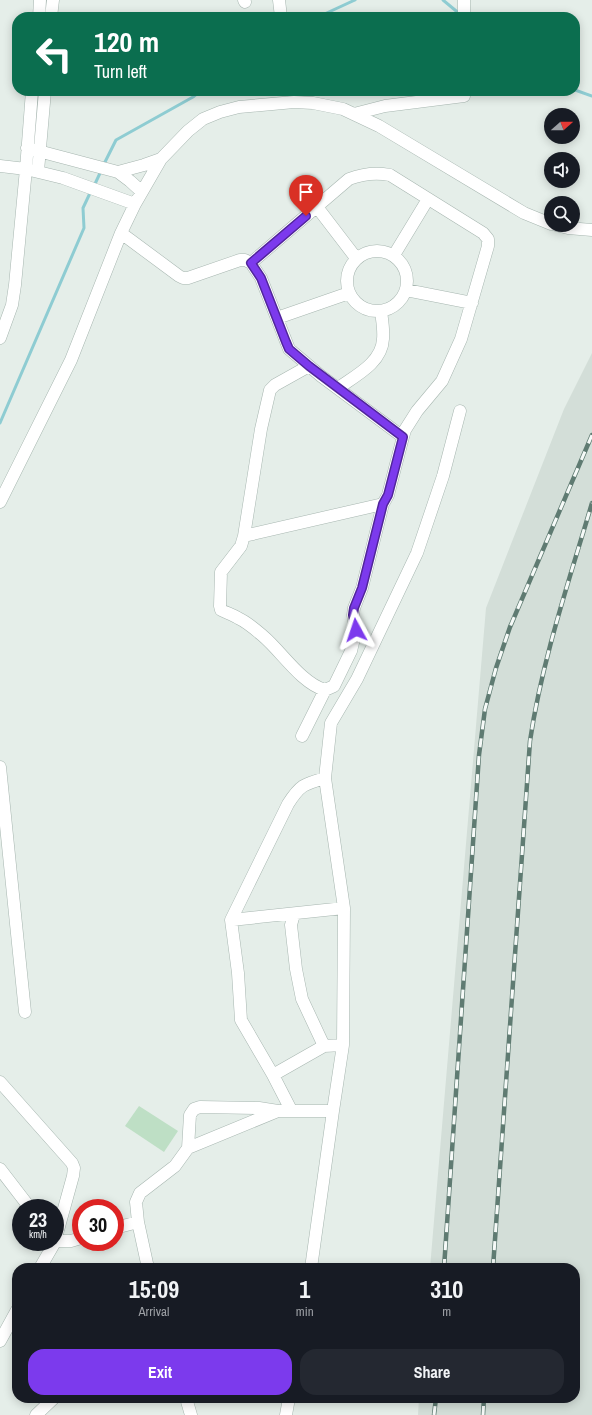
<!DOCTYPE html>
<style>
body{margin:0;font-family:"Archivo Narrow",sans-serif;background:#242831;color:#f1f3f6;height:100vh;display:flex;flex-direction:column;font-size:15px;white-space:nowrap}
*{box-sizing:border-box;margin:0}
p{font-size:13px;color:#9ea1a6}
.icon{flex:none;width:22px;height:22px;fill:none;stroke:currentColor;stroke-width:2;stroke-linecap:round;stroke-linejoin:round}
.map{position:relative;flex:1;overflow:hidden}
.sheet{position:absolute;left:12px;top:1263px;width:568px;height:140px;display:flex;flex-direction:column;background:#171b24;border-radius:16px;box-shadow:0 2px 10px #0003}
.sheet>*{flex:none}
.top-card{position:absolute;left:12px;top:12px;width:568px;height:84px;border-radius:16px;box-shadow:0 2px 10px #0003;background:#0b6e4f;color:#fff;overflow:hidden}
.needle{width:26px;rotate:69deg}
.buttons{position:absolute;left:544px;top:108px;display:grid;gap:8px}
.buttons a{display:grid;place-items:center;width:36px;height:36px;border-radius:50%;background:#171b24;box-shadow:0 2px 10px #0003;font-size:20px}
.speed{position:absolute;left:12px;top:1199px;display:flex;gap:8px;font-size:20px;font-weight:700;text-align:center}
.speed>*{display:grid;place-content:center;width:52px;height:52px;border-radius:50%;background:#171b24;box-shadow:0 2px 10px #0003;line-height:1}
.speed small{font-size:10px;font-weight:400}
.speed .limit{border:6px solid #d22;background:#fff;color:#111}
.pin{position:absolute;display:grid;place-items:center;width:34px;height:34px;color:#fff;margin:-41px -17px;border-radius:50% 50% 50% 0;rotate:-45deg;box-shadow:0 0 4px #0007}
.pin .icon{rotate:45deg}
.me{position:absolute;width:44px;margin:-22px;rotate:355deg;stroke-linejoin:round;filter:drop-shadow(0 0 3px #0008)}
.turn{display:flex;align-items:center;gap:14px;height:84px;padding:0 16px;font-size:18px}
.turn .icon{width:52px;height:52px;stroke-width:2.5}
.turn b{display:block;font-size:28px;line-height:34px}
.eta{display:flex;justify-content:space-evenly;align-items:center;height:68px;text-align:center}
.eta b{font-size:24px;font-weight:700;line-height:28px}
.button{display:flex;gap:8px;margin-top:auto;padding:8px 16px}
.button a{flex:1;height:46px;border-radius:16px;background:#7c3aed;color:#fff;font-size:16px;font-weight:700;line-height:46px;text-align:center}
.button a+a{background:#242831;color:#f1f3f6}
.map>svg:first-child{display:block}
.built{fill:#d3ded8}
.green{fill:#bedfc5}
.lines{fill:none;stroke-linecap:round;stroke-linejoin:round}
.stream{stroke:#8eccd2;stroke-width:3}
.minor-casing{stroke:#a7b6b0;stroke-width:13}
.minor{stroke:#fff;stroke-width:12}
.rail-casing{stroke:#5f7b72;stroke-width:4.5}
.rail{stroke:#f6faf8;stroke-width:3;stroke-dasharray:9;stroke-linecap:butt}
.route-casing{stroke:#51269a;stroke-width:10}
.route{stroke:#7c3aed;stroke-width:7}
</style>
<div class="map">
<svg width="592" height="1415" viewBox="0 0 592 1415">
<rect width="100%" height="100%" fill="#e5eee9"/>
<path class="built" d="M592 353V1415H418L419 1398H575V1268H430L486 608 564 409Z"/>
<path class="green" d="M139 1106 178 1131 164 1152 125 1126Z"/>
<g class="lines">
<path class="stream" d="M443 0 461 15
M318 17 355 0
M575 90 592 96
M103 166 116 140 193 97 200 91
M94 186 101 171
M0 423 84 228 83 208 91 191"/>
<g class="minor-casing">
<path id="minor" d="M244 0 245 2
M279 0 281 17
M464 0V17
M39 17 40 0
M51 17 53 0
M32 91 26 169 63 178 135 204
M354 114 385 106 464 96
M27 148 118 172 130 181 142 192
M0 166 26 169 15 285 12 305 0 338
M38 171 45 91
M118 172 144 165 161 159
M317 207 356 258
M556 225 568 228 592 230
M121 233 179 276 183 278H188L240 260H245L251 263 349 179C362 174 375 172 390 175L483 233 488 239V246L461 339 442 381 417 411 405 430 403 437 321 376 289 349 261 278 251 263
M347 281a30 30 0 1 1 60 0a30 30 0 1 1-60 0Z
M394 255 428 199
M406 290 472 303
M277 318 349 293
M309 366 275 385 270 390 261 429 244 536 241 546 221 572 220 606 221 610C227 613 233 615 238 618 247 622 256 630 263 636 281 651 301 683 325 690L334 686 351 651 356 630 353 615 354 608 362 588 383 504 388 495 403 437
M338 388C355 376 382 363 383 339 384 330 382 320 381 311
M0 502 71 360 121 233 135 204 161 159 188 131 203 119 220 112 239 107 294 102 313 103 343 109 379 126 524 213 551 224
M244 536 383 504
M302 736 325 690
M0 767 25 1012
M325 778C304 784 300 785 288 804L231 920 238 973 241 1020 273 1075 324 1046 343 1045
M294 914 291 925 296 969 302 999 324 1046
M231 920 344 908
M273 1075 291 1110
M0 1082 72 1163 74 1168 73 1176 55 1241H71L81 1238
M188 1148 190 1115 194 1109 200 1107 259 1108 278 1111
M0 1169 30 1208
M115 1228 138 1222
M40 1268 55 1242
M148 1268 138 1222 136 1202 140 1193 175 1166 188 1148 278 1111H333
M311 1268 333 1111 343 1045 344 908 325 778 331 723 357 679 417 553 443 476 460 411
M0 1341 17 1310
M186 1398 191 1415
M36 1415 54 1398
M286 1415 289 1398"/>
</g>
<use href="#minor" class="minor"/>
<g class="rail-casing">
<path id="rail" d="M444 1268 479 755 485 709 496 668 510 627 592 435
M493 1268 530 741C542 660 569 581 592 503
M434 1415 436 1398
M483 1415 484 1398"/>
</g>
<use href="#rail" class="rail"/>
</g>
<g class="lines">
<g class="route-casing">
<path id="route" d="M306 216 251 263 261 278 286 342 289 349 309 366 403 437 388 495 383 504 362 588 354 608 353 615 356 630"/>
</g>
<use href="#route" class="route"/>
</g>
</svg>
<div class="buttons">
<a><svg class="needle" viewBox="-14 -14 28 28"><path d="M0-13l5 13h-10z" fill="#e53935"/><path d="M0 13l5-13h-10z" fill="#9ea1a6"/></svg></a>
<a><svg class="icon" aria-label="sound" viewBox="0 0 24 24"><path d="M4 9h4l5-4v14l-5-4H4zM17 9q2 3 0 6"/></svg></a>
<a><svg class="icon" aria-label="search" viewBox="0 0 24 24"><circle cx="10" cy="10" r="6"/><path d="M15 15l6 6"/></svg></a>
</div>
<div class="speed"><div>23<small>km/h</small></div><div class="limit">30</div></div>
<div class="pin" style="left:306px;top:216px;background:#d93025"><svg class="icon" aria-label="arrive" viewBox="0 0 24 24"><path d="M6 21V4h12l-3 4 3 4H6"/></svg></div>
<svg class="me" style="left:356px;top:630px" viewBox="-20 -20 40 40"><path d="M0-17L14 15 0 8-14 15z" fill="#7c3aed" stroke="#fff" stroke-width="4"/></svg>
<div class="top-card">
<div class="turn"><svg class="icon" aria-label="left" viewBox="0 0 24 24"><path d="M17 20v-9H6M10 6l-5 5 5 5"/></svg><div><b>120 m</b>Turn left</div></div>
</div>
<section class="sheet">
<div class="eta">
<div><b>15:09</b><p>Arrival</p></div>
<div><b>1</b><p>min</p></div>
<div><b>310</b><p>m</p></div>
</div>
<div class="button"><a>Exit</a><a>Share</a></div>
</section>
</div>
